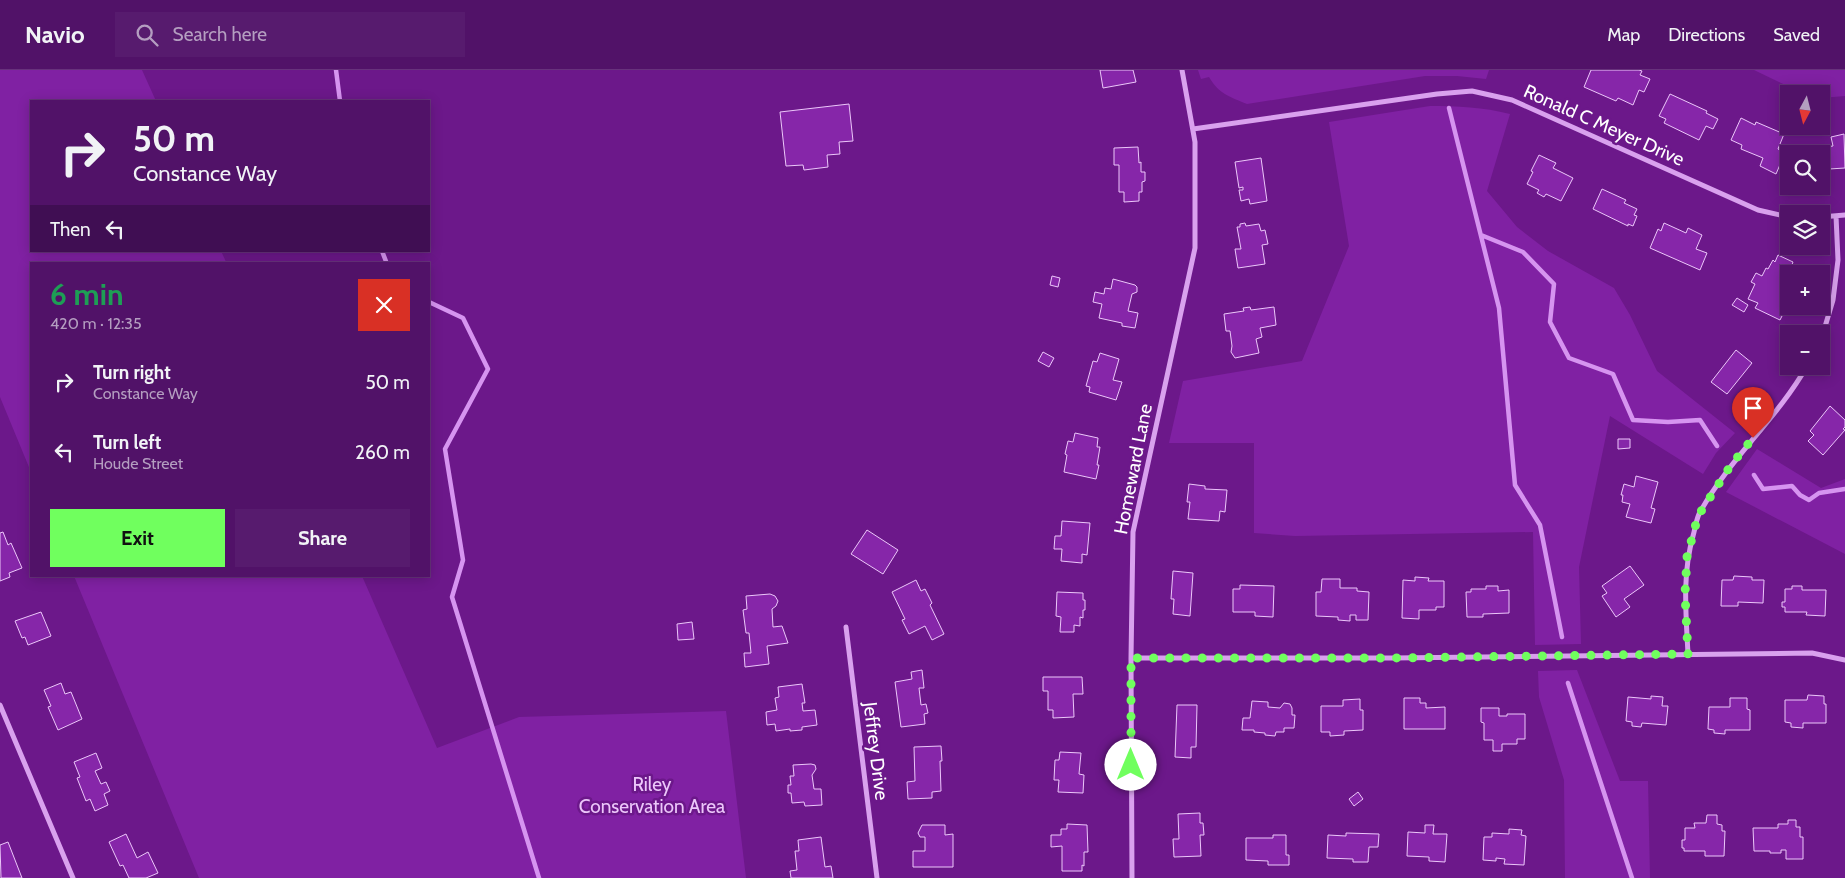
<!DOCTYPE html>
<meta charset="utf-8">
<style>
body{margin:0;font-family:Cabin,sans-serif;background:#571b6e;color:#f1f3f6;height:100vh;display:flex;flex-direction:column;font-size:19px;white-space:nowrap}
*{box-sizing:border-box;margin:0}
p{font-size:16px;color:#b49ec0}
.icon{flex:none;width:28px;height:28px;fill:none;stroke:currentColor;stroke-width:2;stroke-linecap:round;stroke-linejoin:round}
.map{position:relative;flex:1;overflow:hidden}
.details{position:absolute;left:30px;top:192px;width:400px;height:315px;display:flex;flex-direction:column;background:#511268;border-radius:0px;box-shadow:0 2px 12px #0003,0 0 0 1px #67327c}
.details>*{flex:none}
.top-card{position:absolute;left:30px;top:30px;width:400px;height:152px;border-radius:0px;box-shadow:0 2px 12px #0003,0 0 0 1px #67327c;background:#511268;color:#f1f3f6;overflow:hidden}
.needle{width:32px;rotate:187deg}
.fabs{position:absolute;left:1780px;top:15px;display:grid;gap:10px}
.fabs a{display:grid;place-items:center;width:50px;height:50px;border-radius:0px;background:#511268;box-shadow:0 2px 12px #0003,0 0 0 1px #67327c;font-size:25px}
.pin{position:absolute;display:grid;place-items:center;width:42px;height:42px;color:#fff;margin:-51px -21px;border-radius:50% 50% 50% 0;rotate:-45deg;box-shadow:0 0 5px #0007}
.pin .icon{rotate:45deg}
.me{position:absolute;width:55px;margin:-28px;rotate:0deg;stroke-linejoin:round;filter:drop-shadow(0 0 4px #0008)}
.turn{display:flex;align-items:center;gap:18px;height:105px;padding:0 20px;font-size:22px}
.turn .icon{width:65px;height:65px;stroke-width:2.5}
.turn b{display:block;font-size:35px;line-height:42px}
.then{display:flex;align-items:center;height:48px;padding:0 20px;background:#0003;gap:10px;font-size:19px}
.round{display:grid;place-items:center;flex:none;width:52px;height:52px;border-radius:0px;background:#571b6e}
.overview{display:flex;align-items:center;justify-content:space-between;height:85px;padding:0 20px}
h1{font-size:30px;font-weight:700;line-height:38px;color:#1e9e55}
.cta{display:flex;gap:10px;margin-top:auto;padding:10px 20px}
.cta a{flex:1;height:58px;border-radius:0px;background:#70ff5e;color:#111;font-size:20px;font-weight:700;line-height:58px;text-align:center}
.cta a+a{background:#571b6e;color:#f1f3f6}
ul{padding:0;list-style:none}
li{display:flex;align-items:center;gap:15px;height:70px;padding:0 20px}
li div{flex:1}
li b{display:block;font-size:19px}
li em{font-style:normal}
header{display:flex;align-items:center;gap:30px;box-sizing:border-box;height:70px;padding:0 25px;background:#511268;border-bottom:1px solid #67327c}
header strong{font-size:24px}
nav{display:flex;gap:28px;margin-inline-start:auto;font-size:18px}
.search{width:350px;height:45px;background:#571b6e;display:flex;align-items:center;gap:12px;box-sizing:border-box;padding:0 18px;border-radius:0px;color:#b49ec0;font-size:19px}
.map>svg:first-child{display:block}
.green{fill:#8021a3}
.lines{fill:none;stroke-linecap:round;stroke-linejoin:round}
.stream{stroke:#d694f0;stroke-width:4.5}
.building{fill:#8626a9;stroke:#ecc7fa}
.minor{stroke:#d9a1ee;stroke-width:5}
.route{stroke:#70ff5e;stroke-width:9;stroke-dasharray:0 16.2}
.labels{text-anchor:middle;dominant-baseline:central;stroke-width:5;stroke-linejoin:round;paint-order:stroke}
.street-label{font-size:19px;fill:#fff;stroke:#6c188a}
.park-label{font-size:19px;fill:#ecc7fa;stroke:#6c188a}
</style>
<header>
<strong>Navio</strong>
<div class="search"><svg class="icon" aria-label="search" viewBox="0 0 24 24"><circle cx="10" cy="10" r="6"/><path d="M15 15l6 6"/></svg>Search here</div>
<nav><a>Map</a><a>Directions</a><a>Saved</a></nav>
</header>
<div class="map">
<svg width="1845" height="808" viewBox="0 0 1845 808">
<rect width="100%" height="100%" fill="#6c188a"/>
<path class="green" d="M0 0H142L156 31H31V181H221L227 194H31V402L0 327Z
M1198 0H1489L1486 9 1457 6H1425L1247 34C1230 27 1219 24 1209 7L1201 9Z
M1754 0H1845V26L1821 28V24H1804Z
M1430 36C1457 36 1483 37 1510 44L1487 121 1517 157 1548 181 1614 218 1630 245 1657 301 1735 363 1716 383 1703 404 1610 346 1579 497 1581 574 1535 575 1533 462 1295 466 1254 463V373H1169L1183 311 1302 291 1349 176 1329 52Z
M1757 379 1821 418 1845 409V484L1726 422Z
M74 506H362L437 678 519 647 726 641 746 808H199Z
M1577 600 1620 711H1648L1650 808H1565L1564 710 1539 627 1538 601Z"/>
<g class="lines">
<path class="stream" d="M336 0 340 31
M1449 38 1499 238 1515 415 1540 455 1562 567
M1481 165 1523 182 1554 214 1550 252 1569 288 1613 304 1633 350 1668 352 1700 350 1717 376
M382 181 387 194
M429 232 463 248 488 299 445 379 463 490 452 527 539 808
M1754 405 1763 419 1792 416 1800 425 1809 430 1819 423 1845 419
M1568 613 1632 808"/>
</g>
<path class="building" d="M1100 0H1133L1136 12 1103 18Z
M1591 0H1639L1642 1 1640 5 1650 9 1644 22 1639 20 1633 35 1618 28 1616 31 1584 17Z
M1670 24 1707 41 1706 43 1718 49 1713 59 1706 56 1699 70 1664 53 1666 49 1659 46Z
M849 34 853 71 839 72 840 84 827 85 828 97 804 100 803 95 786 96 780 42Z
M1741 48 1755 55 1756 52 1784 64 1778 79 1785 83 1776 104 1760 96 1763 88 1741 79 1742 75 1731 70Z
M1844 64 1845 98 1829 99 1825 77 1833 76 1831 67Z
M1138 77 1139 93 1141 92V102H1145V111L1142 112V122H1139V131L1124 132V122H1119V95H1114V78Z
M1539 85 1556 93 1553 98 1573 108 1561 131 1546 124 1544 127 1537 123 1539 120 1527 114 1533 102 1531 101Z
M1261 88 1267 131 1250 134 1249 129 1241 131 1239 120H1243V117L1239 118 1235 92Z
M1602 119 1626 130 1624 133 1637 139 1634 145 1637 146 1633 156 1628 154V156L1593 139Z
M1245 153 1246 156 1259 154 1261 161 1265 160 1268 174 1262 175 1265 194 1238 198 1235 179H1241L1237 157H1240V154Z
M1664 153 1686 163 1688 158 1702 165 1696 179 1707 183 1700 200 1650 178 1658 159 1661 161Z
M1778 185 1793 192 1790 200 1795 202 1794 204H1789V214L1781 230 1788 234 1780 250 1755 238 1758 233 1748 229 1755 214 1751 212 1756 203 1762 206 1766 198 1768 199 1773 190 1775 192Z
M1052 206 1060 208 1058 217 1050 215Z
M1113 209 1135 215 1137 217V222L1132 224 1128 241 1138 243 1135 258 1122 256V253L1099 248 1102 234 1093 232 1095 222 1104 224 1105 218 1111 219Z
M1737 228 1748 235 1744 242 1732 235Z
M1250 237 1251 240 1274 237 1276 255 1260 258 1262 267 1256 269 1259 283 1235 288 1231 282 1232 276 1230 261H1226L1224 244 1244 241 1243 238Z
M1736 280 1752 293 1727 324 1711 312Z
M1043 282 1054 288 1049 297 1038 291Z
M1100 283 1119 289 1113 310 1122 312 1116 330 1089 322 1090 317 1086 316 1093 291 1097 292Z
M1830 336 1845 350V357L1843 359 1845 360 1823 385 1808 371 1814 365 1810 361Z
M1075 363 1098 368 1097 377H1100L1097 395H1099L1096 409 1064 402 1067 385 1065 384 1068 371 1073 372Z
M1618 369H1630V378L1618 379Z
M1636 406 1658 412 1651 438 1655 439 1651 453 1626 447 1630 434 1622 432 1623 425H1621L1624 414 1634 417Z
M1189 414 1205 416V419L1227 420 1225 442 1220 441 1219 451 1188 449 1190 432H1187Z
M1062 451 1090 453 1087 485 1082 484V493L1061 491 1062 479H1054L1055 466H1061Z
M867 460 898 480 883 504 851 484Z
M3 462 8 475 11 473 22 498 9 503 10 507 0 511V463Z
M1630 496 1644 515 1624 529 1630 537 1616 547 1602 526 1607 523 1602 516Z
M1173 501 1193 503 1190 546 1173 544 1174 529H1171Z
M1734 506 1752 507V510H1764L1763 533 1738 532V536H1721L1722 510H1733Z
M1415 507 1429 508 1428 511H1444V537H1436V540H1419V549L1402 548 1403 510 1415 511Z
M1322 509H1340V518H1357V521L1369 522 1368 550H1356V545H1350V551L1338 550V547L1316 546V522H1321Z
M916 510 921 521 925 519 932 533 930 535 944 564 932 570 925 556 909 564 902 550 905 549 892 522Z
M1240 515 1274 516 1273 547 1255 546V542H1233V519H1240Z
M1486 516H1498V521L1509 520V543L1483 544V547H1467L1466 522H1471V519H1486Z
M1792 516H1802V520H1826L1825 546 1806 545 1807 542H1785V537H1782V532H1785V519H1792Z
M1057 522 1083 523V530H1085V540H1083V548L1080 547V556L1074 555V562H1060L1061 547 1056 546Z
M770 524 775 526 778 531 776 536 772 539 773 557 782 556 788 573 767 576 769 594 745 597 744 583H751L749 563H746L743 540 747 539 746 526Z
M41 542 51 566 28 575 25 567 22 568 15 551Z
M692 552 694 569 678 570 677 554Z
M922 600 924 618H919L921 635 926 634 928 643 924 644 925 654 901 657 895 612 912 609 911 602Z
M1043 607H1082L1083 624H1073L1074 647 1053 648V640H1048V621H1043Z
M61 613 65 624 71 622 82 649 58 660 48 637 51 636 44 620Z
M802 614 805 633H802L803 641 815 640 817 655 802 657V660L790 661V659L776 661 775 654 767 655 766 642 777 640 775 628 779 627 778 617Z
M1808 625 1824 626V634H1826V653H1803V658L1791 657V653L1785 652V630H1807Z
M1651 626 1663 627 1662 636H1668L1666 655 1642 653 1641 657 1632 656V652L1626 651 1628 627 1651 629Z
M1404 628H1420V633H1426V638L1445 637V659H1404Z
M1730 628H1747V639L1750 640V660H1725V664L1714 663V660L1708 659 1709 637H1730Z
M1360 629V640H1363V660L1344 661V665L1330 666V662H1321V636H1343V630Z
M1252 631 1268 632V637L1280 638 1284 633 1290 634 1292 638V645H1295L1294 658H1284V662H1276L1275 666 1265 665V663L1254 662V660H1242L1243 648H1250Z
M1177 635H1197L1196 677H1191V688L1175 687Z
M1481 638H1499V646H1507V644H1525V669H1517V674H1502V681H1493V670H1484V653L1481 652Z
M941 676 942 691H940L941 721 932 722V728L908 729 907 712 915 711 914 677Z
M1060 682 1081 683 1079 704 1084 705 1083 723 1058 722 1059 710H1054L1055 690H1059Z
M96 683 102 698 95 701 101 714 106 712 110 721 104 724 108 735 95 741 90 729 86 731 77 708 80 707 74 692Z
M811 694 815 695 816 699 812 705 814 719H821L822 735 805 736 804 732 792 733 791 723H788V715H791L790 706H794L793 695Z
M1358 722 1363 729 1354 736 1349 729Z
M1200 743V753H1203L1204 765H1200L1201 786 1174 787 1173 769H1179L1178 744Z
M1707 745H1717V754L1722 755V761H1725L1724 786H1705V781H1684V778H1682V770H1685V758H1695L1694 753H1706Z
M1788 750H1796V757H1800V767H1803V789H1786V780H1781V783H1770V781H1754L1753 758H1778V754H1788Z
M1067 754 1087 755 1088 782H1084V796L1082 795V801H1062V776L1051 777V765H1061V759H1067Z
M922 755H945V765L953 764V797H913V781H925V767H920L918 763Z
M1425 755H1434L1433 764H1447L1445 792 1429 791V787L1407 786 1408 762 1425 763Z
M1509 759 1522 760 1521 765 1526 766 1524 795 1504 794 1505 789 1496 788V791L1483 790 1484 767H1492V763L1509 764Z
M1346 763 1379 764 1378 777H1369L1368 792H1353V789L1327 788 1328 765 1346 766Z
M126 764 137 788 148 782 158 803 146 808H129L123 795 120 796 109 772Z
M1273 765H1286V785H1289V795H1268V791L1246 790V768H1273Z
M821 767 825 797 831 796 833 808H791L790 801 797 800 795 781H799L798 770Z
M8 772 22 808H1L0 775Z"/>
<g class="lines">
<path class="minor" d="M1193 59 1437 24 1472 21 1512 30 1758 140 1789 147
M1821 147 1845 145
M1821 270 1833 230 1838 190 1836 146
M846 557 877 808
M1688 584C1686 544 1682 505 1693 466 1695 459 1696 451 1699 444 1728 390 1777 349 1807 296
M1131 588H1392L1812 583 1845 590
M0 635 73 808
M1132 808 1131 588 1133 462 1195 178V72L1182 0"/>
</g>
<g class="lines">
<path class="route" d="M1131 695V588H1392L1688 584 1685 524 1687 487 1698 446 1731 395 1753 368"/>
</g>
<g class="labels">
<g class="street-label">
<text transform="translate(1604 55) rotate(24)">Ronald C Meyer Drive</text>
<text transform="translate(1133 399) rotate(-79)">Homeward Lane</text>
<text transform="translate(876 681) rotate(83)">Jeffrey Drive</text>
</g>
<g class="park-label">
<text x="652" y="714">Riley<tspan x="652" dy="22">Conservation Area</tspan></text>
</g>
</g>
</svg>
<div class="fabs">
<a><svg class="needle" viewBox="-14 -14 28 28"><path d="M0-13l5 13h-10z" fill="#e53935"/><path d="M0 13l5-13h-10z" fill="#b49ec0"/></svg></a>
<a><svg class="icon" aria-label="search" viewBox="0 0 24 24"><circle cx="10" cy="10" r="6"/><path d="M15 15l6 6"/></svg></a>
<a><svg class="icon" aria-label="layers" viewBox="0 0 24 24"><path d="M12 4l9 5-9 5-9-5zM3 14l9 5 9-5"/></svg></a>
<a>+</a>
<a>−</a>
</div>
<div class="pin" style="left:1753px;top:368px;background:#d93025"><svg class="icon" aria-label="arrive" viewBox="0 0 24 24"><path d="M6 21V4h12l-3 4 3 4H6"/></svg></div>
<svg class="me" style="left:1131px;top:695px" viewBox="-20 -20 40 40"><circle r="19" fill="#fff"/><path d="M0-13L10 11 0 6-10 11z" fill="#70ff5e"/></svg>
<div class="top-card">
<div class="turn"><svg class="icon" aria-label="right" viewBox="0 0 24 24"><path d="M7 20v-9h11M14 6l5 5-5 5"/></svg><div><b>50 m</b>Constance Way</div></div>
<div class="then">Then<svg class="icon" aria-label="left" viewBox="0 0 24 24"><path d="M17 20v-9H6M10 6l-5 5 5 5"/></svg></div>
</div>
<section class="details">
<div class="overview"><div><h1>6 min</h1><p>420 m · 12:35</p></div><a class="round" style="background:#d93025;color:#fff"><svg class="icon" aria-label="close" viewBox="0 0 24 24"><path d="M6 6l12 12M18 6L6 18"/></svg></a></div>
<ul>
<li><svg class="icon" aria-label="right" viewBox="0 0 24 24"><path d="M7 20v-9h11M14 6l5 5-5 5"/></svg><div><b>Turn right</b><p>Constance Way</p></div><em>50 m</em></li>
<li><svg class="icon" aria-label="left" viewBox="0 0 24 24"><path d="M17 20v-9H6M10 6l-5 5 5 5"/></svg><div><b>Turn left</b><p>Houde Street</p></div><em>260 m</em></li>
</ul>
<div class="cta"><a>Exit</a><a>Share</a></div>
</section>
</div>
